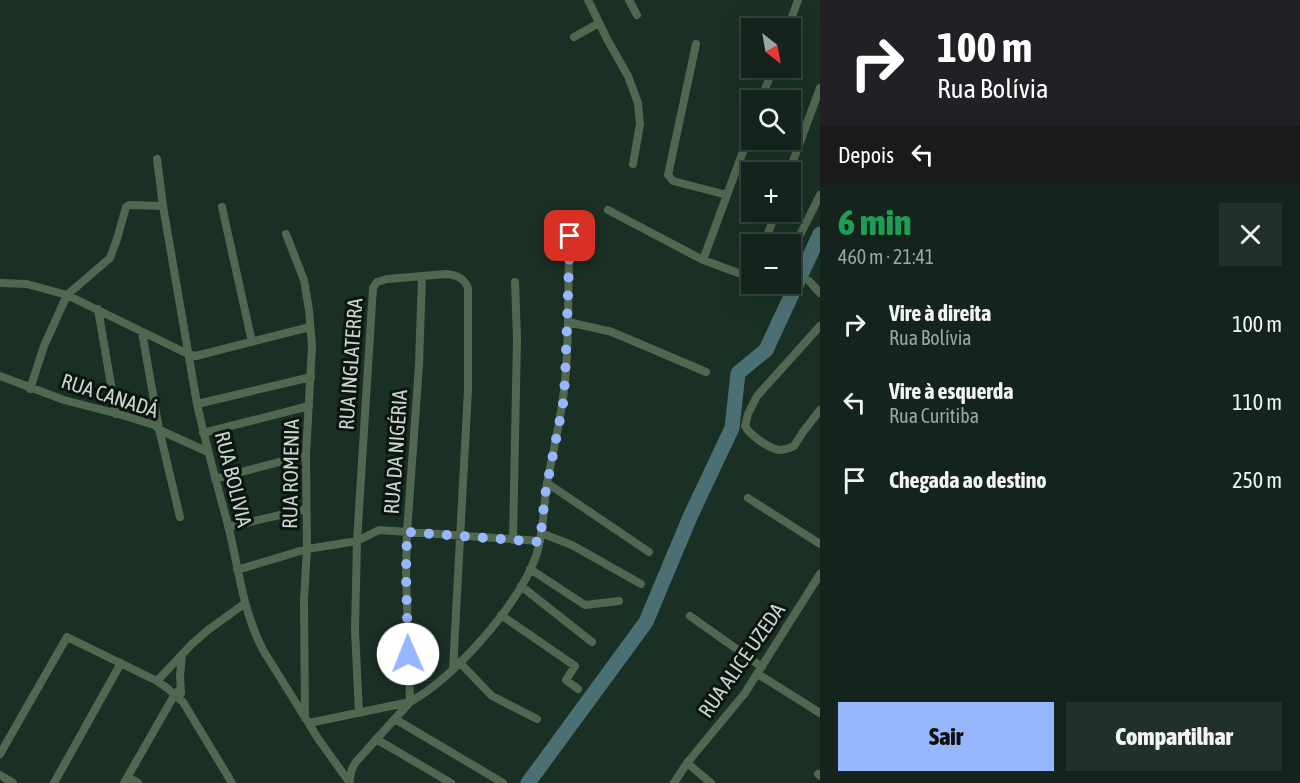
<!DOCTYPE html>
<html lang="pt">
<meta charset="utf-8">
<style>
body{margin:0;font-family:"Asap Condensed",sans-serif;background:#213029;color:#f1f3f6;height:100vh;display:flex;flex-direction:column;font-size:22px;white-space:nowrap}
*{box-sizing:border-box;margin:0}
p{font-size:20px;color:#9da4a3}
.icon{flex:none;width:33px;height:33px;fill:none;stroke:currentColor;stroke-width:2;stroke-linecap:round;stroke-linejoin:round}
.map{position:relative;flex:1;overflow:hidden}
.panel{display:flex;flex-direction:column;background:#14241c;width:480px}
.panel>*{flex:none}
.banner{background:#202124;color:#fff;overflow:hidden}
.needle{width:39px;rotate:149deg}
.buttons{position:absolute;left:741px;top:18px;display:grid;gap:12px}
.buttons a{display:grid;place-items:center;width:60px;height:60px;border-radius:0px;background:#14241c;box-shadow:0 6px 24px #0002,0 0 0 2px #33413b;font-size:30px}
.pin{position:absolute;display:grid;place-items:center;width:51px;height:51px;color:#fff;margin:-26px;border-radius:12px;box-shadow:0 3px 9px #0006}
.me{position:absolute;width:66px;margin:-33px;rotate:359deg;stroke-linejoin:round;filter:drop-shadow(0 0 4px #0008)}
.turn{display:flex;align-items:center;gap:21px;height:126px;padding:0 18px;font-size:27px}
.turn .icon{width:78px;height:78px;stroke-width:2.5}
.turn b{display:block;font-size:42px;line-height:51px}
.then{display:flex;align-items:center;height:57px;padding:0 18px;background:#0003;gap:12px;font-size:22px}
.round{display:grid;place-items:center;flex:none;width:63px;height:63px;border-radius:0px;background:#213029}
.summary{display:flex;align-items:center;justify-content:space-between;height:102px;padding:0 18px}
h1{font-size:36px;font-weight:800;line-height:45px;color:#1e9e55}
.cta{display:flex;gap:12px;margin-top:auto;padding:12px 18px}
.cta a{flex:1;height:69px;border-radius:0px;background:#96b6fd;color:#111;font-size:24px;font-weight:800;line-height:69px;text-align:center}
.cta a+a{background:#213029;color:#f1f3f6}
ul{padding:0;list-style:none}
li{display:flex;align-items:center;gap:18px;height:78px;padding:0 18px}
li div{flex:1}
li b{display:block;font-size:22px}
li em{font-style:normal}
main{display:flex;flex:1;min-height:0}
.map>svg:first-child{display:block}
.lines{fill:none;stroke-linecap:round;stroke-linejoin:round}
.river{stroke:#4b7073;stroke-width:15}
.minor{stroke:#52674f;stroke-width:8}
.route{stroke:#96b6fd;stroke-width:10;stroke-dasharray:0 18}
.labels{text-anchor:middle;dominant-baseline:central;stroke-width:6;stroke-linejoin:round;paint-order:stroke}
.street-label{font-size:21px;fill:#c9d6cf;stroke:#0c1510}
</style>
<main>
<div class="map">
<svg width="820" height="783" viewBox="0 0 820 783">
<rect width="100%" height="100%" fill="#1a3025"/>
<g class="lines">
<path class="river" d="M528 783 646 622 690 517 732 428 738 373 766 350 820 234"/>
<path class="minor" d="M588 0 607 39 628 76 638 103 640 124 633 164
M629 0 637 15
M788 28 798 0
M574 37 599 23
M696 44 668 175 673 181 727 195
M761 100 773 68
M157 159 163 206 197 404C206 445 217 485 228 525 239 569 242 609 263 650L319 740 350 783
M789 172 820 88
M222 207 252 342
M608 210 703 260 752 278
M286 234 304 280 309 310 312 346 306 455 307 549 304 600 305 718
M764 244 776 212
M795 245 820 195
M703 260 752 127
M809 281 820 293
M0 283 27 284 67 295 190 355 196 356 310 327
M98 309 116 414
M568 322 612 332 706 372
M820 326 757 396 748 414 745 426C750 435 768 448 779 450 784 450 790 448 794 446L803 432 820 410
M142 332 159 429 180 517
M0 376 64 400 122 415 154 425 164 432 208 452
M30 389 44 346 67 295 110 258 117 239 126 207 129 205 163 206
M197 404 311 377
M203 433 309 406
M215 479 306 455
M547 483 649 552
M748 498 820 544
M228 527 306 509
M541 533 572 545 641 584
M513 540 517 339 515 282
M530 569 585 605 619 601
M237 570 307 549 357 541 379 530 540 541
M521 586 592 642
M501 615 575 666 566 680 578 689
M690 616 762 667
M459 662 492 696 537 719
M758 674 820 713
M157 681 192 644 208 630 244 604
M181 693 180 676 182 655
M410 702 406 572 407 532 419 365 422 277
M359 713 355 630 357 541 373 288 377 282 387 279 446 274C457 275 464 278 468 288V390L453 669
M395 719 503 783
M309 723 410 702C455 677 519 604 536 556 544 533 543 508 547 484 553 450 562 416 565 381 570 333 567 284 570 236
M376 739 451 783
M0 754 67 637 157 681 167 688 183 702 232 783
M818 774 820 776
M0 775 13 783
M128 777 138 783
M54 783 121 663
M124 783 175 694 180 689
M349 783 352 769 355 763 410 702
M674 783 687 763
M711 783 687 763 745 693 820 574"/>
</g>
<g class="lines">
<path class="route" d="M408 654 406 572 407 532 540 542 545 495 563 404 565 380 570 236"/>
</g>
<g class="labels">
<g class="street-label">
<text transform="translate(350 364) rotate(-86)">RUA INGLATERRA</text>
<text transform="translate(110 395) rotate(18)">RUA CANADÁ</text>
<text transform="translate(395 452) rotate(-86)">RUA DA NIGÉRIA</text>
<text transform="translate(290 474) rotate(-89)">RUA ROMENIA</text>
<text transform="translate(234 479) rotate(76)">RUA BOLIVIA</text>
<text transform="translate(741 660) rotate(-55)">RUA ALICE UZEDA</text>
</g>
</g>
</svg>
<div class="buttons">
<a><svg class="needle" viewBox="-14 -14 28 28"><path d="M0-13l5 13h-10z" fill="#e53935"/><path d="M0 13l5-13h-10z" fill="#9da4a3"/></svg></a>
<a><svg class="icon" aria-label="search" viewBox="0 0 24 24"><circle cx="10" cy="10" r="6"/><path d="M15 15l6 6"/></svg></a>
<a>+</a>
<a>−</a>
</div>
<div class="pin" style="left:570px;top:236px;background:#d93025"><svg class="icon" aria-label="arrive" viewBox="0 0 24 24"><path d="M6 21V4h12l-3 4 3 4H6"/></svg></div>
<svg class="me" style="left:408px;top:654px" viewBox="-20 -20 40 40"><circle r="19" fill="#fff"/><path d="M0-13L10 11 0 6-10 11z" fill="#96b6fd"/></svg>
</div>
<section class="panel">
<div class="banner">
<div class="turn"><svg class="icon" aria-label="right" viewBox="0 0 24 24"><path d="M7 20v-9h11M14 6l5 5-5 5"/></svg><div><b>100 m</b>Rua Bolívia</div></div>
<div class="then">Depois<svg class="icon" aria-label="left" viewBox="0 0 24 24"><path d="M17 20v-9H6M10 6l-5 5 5 5"/></svg></div>
</div>
<div class="summary"><div><h1>6 min</h1><p>460 m · 21:41</p></div><a class="round"><svg class="icon" aria-label="close" viewBox="0 0 24 24"><path d="M6 6l12 12M18 6L6 18"/></svg></a></div>
<ul>
<li><svg class="icon" aria-label="right" viewBox="0 0 24 24"><path d="M7 20v-9h11M14 6l5 5-5 5"/></svg><div><b>Vire à direita</b><p>Rua Bolívia</p></div><em>100 m</em></li>
<li><svg class="icon" aria-label="left" viewBox="0 0 24 24"><path d="M17 20v-9H6M10 6l-5 5 5 5"/></svg><div><b>Vire à esquerda</b><p>Rua Curitiba</p></div><em>110 m</em></li>
<li><svg class="icon" aria-label="arrive" viewBox="0 0 24 24"><path d="M6 21V4h12l-3 4 3 4H6"/></svg><div><b>Chegada ao destino</b></div><em>250 m</em></li>
</ul>
<div class="cta"><a>Sair</a><a>Compartilhar</a></div>
</section>
</main>
